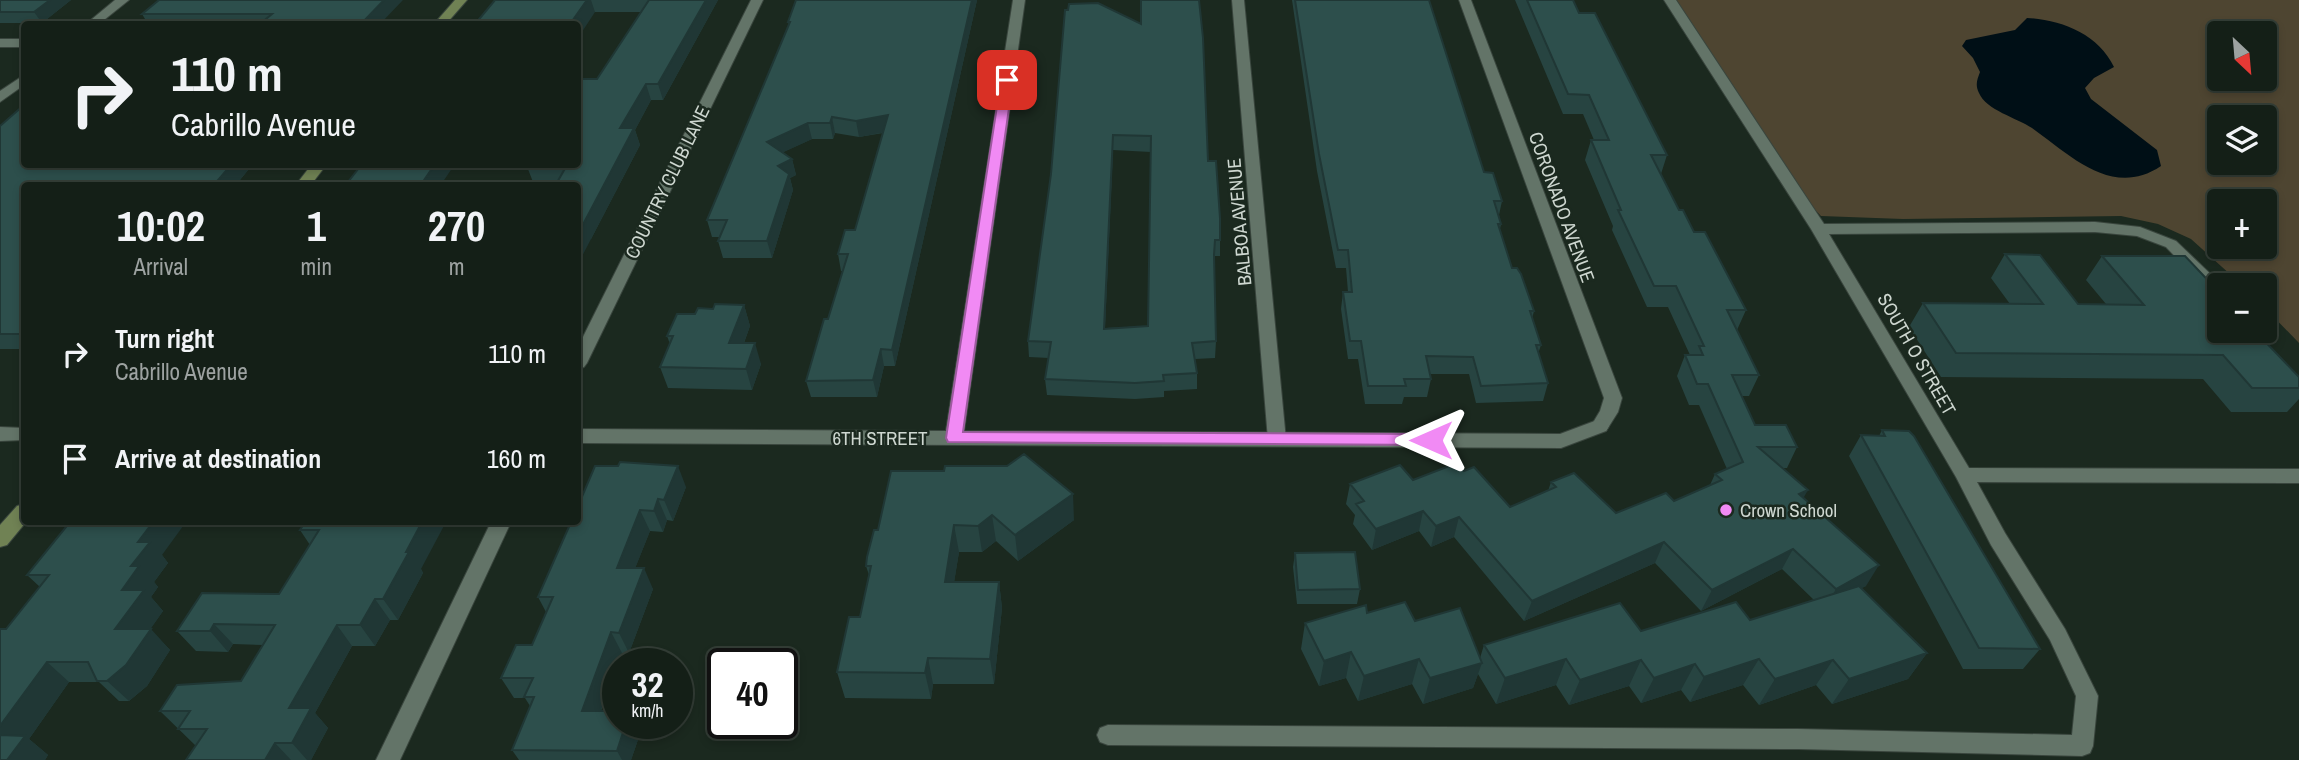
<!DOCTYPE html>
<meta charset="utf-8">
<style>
body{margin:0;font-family:"Archivo Narrow",sans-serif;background:#1d2720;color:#f1f3f6;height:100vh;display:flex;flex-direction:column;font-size:26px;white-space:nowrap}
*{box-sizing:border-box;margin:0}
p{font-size:23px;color:#9da2a1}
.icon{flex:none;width:38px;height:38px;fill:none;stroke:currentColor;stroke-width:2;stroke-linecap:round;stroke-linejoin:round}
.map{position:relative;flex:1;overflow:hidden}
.sheet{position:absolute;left:21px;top:182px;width:560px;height:343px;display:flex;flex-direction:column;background:#141f17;border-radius:7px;box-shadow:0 4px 10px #0003,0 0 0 2px #333d36}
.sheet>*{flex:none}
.top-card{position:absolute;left:21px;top:21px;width:560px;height:147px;border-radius:7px;box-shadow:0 4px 10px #0003,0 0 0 2px #333d36;background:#141f17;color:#f1f3f6;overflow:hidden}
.needle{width:46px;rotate:154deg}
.buttons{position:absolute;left:2207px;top:21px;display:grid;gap:14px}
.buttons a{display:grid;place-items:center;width:70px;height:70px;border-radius:7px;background:#141f17;box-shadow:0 4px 10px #0003,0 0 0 2px #333d36;font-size:35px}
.speed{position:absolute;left:602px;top:648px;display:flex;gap:14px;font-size:35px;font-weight:700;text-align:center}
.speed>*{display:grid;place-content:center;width:91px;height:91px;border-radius:50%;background:#141f17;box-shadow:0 4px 10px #0003,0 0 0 2px #333d36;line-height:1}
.speed small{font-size:18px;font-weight:400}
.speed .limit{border:4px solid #111;border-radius:10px;background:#fff;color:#111}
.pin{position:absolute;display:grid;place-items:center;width:60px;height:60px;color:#fff;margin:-30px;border-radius:14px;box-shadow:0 4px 10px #0006}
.me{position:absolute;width:77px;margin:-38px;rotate:270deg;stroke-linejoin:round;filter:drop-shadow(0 0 5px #0008)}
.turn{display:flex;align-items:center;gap:24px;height:147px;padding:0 35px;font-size:32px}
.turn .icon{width:91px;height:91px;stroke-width:2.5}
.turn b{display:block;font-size:49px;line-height:60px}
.eta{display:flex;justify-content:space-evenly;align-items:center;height:119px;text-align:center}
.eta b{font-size:42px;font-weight:700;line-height:49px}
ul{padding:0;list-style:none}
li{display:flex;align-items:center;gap:21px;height:105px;padding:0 35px}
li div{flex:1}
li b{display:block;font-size:26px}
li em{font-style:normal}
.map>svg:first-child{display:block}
.green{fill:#4e4531;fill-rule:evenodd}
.water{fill:#000f16}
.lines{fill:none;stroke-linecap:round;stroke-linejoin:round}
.minor-casing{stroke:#39453d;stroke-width:2}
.tertiary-casing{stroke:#39453d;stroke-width:2}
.secondary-casing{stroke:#39453d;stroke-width:2}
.minor{fill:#637468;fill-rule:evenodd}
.tertiary{fill:#637468;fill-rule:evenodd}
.secondary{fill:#708254;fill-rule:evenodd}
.wall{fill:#274441;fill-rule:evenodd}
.shaded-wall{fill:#203735}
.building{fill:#2d4f4c;stroke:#203735;stroke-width:2;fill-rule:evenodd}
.route{fill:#f18af4;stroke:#9d5a9f;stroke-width:2}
.poi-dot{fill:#f18af4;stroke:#1b291f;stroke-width:2.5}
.labels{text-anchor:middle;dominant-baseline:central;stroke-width:5;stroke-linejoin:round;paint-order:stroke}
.street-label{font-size:19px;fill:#ced7d0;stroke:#1b291f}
.poi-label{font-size:19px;fill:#ced7d0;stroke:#1b291f;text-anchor:start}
</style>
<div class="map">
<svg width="2299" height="760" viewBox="0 0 2299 760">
<rect width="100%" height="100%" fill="#1b291f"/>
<path class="green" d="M1675 0H2299V343L2265 308 2264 285H2242L2191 239 2158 224 2121 216 1903 219 1821 216 1794 188ZM2219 33H2264V79H2219ZM2219 117H2264V163H2219ZM2219 201H2264V247H2219Z"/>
<path class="water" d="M2027 18C2062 20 2098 34 2114 67L2094 78 2085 88 2091 99 2157 150 2161 166C2112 199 2070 155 2032 128 2017 118 1986 110 1979 93 1975 85 1977 80 1980 72L1973 58 1962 46 1966 40 2015 30Z"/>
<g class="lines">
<g class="minor-casing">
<path id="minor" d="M115 0H129L99 24H86Z
M751 0H763L587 363 584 367 578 369V347Z
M1232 0H1244L1286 440 1283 445H1271L1268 440Z
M1459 0H1471L1622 398 1618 412 1606 431H1594L1591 426 1600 411 1604 398Z
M1664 0H1676L1824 224 2095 222 2140 227 2176 241 2222 285H2219V297L2213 296 2166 247 2137 236 2095 232 1829 234 1969 468 2299 469V483L1977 482 2005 533 2065 629 2098 696 2093 746 2090 753 2082 756 1798 749 1108 745 1100 742 1097 735 1100 728 1108 725 1798 729 2072 735 2076 696 2050 640 1991 545 1956 477 1811 229Z
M0 39H24V47H0Z
M24 75V85L0 102V91Z
M491 522H511L400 760H376Z"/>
</g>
<g class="tertiary-casing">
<path id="tertiary" d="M1013 0H1025L964 431 1560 434 1600 419 1606 421 1609 426 1606 431 1561 448 578 443V429L946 431Z
M0 427 24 428V440L0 441Z"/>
</g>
<g class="secondary-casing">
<path id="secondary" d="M455 0H467L446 24H434Z
M312 164H327L310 186H295Z
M24 504 26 522 7 545 0 547V525L17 506Z"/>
</g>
<use href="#minor" class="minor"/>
<use href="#tertiary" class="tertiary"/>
<use href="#secondary" class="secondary"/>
</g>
<path class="wall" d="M0 0H71L42 23H0Z
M159 0 380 24H148L142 14Z
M495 0H718L663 100H651L635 130 640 145 591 239 557 182H533L526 164 597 79 642 12H595Z
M977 0 895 366H884L877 397H811L806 381 828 319 843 271H841L838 254 855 230 883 133 859 137 835 133 833 139H812L783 152 792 159 796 175 790 178 793 190 772 258H723L718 241 720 237H712L707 220 789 25 788 22Z
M1292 0H1429L1484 172 1502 201 1499 215 1501 224 1500 229 1512 268 1534 311 1532 319 1541 345 1538 354 1548 383 1543 401 1476 403 1469 374H1429L1431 379 1427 397H1404L1402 404H1365L1358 359H1348L1341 309 1343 292H1348L1346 268H1336L1317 171Z
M1515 0H1573L1579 13 1667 155 1661 174 1679 210 1746 310 1737 330 1759 375 1749 396H1742L1755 425 1797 447 1787 468H1782L1866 586 1861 588 1927 653 1908 679 1832 704 1816 685 1759 705 1743 685 1690 702 1681 690 1641 703 1629 686 1569 705 1556 685 1496 704 1478 674 1473 688 1423 704 1412 684 1358 701 1346 678 1319 686 1301 649 1305 623 1367 613 1415 621 1480 658 1484 645 1641 631 1750 620 1814 600 1782 569 1701 611 1655 563 1524 621 1454 537 1431 547 1419 531 1372 550 1353 524 1355 515 1346 504 1350 484 1413 480 1464 471 1510 507 1548 491 1551 482 1616 513 1674 501 1710 485 1715 474 1727 469 1699 405H1689L1677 376 1685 355H1690L1668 307H1647L1612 230 1613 226 1585 160 1591 140H1594L1583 114H1563Z
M1141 24 1208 161 1220 240V256H1214L1216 341 1215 358 1195 359 1197 373V389L1164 391V397L1135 399 1047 395 1045 379 1049 358 1029 357 1028 341ZM1113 150 1151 152 1148 326 1105 328Z
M0 126 253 164 235 186H24V349H0Z
M2005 254 2078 304H2106L2086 280 2102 256 2299 377V399L2287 412H2231L2203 379 1941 377 1909 327 1923 303 2010 304 1991 278Z
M744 305 750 326 744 343 761 364 752 390 668 388 660 367 670 344 667 336 695 314 713 309Z
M1882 430 2040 649 2023 669H1963L1849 456 1861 435 1879 436Z
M891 471 1074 520 1018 561 996 541 982 552H959L954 582H999L1002 608 994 684H933L931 699 845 698 837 672 860 617 869 575 866 566 878 530Z
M686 487 673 521 667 520 663 532 650 531 635 568 653 589 629 653H622L601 711 641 731 631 760H519L512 750 530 706 525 698H514L501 678 532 645 546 612 538 597 571 522Z
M305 522 421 569 423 573 398 620H390L375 646H352L315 713 328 728 311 760H186L196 746 160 711 241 681 263 645 233 644 228 652 196 651 177 631 279 594 310 545 300 530Z
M1295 553 1360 589 1357 604H1297L1293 567Z
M162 555 168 563 154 582 158 587 151 597 163 611 150 629 170 650 147 686 129 701H119L99 682H69L29 739 48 755 45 760H0L6 629 40 587 27 575Z"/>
<path class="shaded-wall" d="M50 0H71L42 23 34 12Z
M384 0H403L380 24H361Z
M587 0H591L595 12 578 38V24H570Z
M706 0H718L663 100 658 84Z
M972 0H977L895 366 892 350Z
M646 84 651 100 635 130 640 145 578 264V234L620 128Z
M888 115 891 131 859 137 856 121Z
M832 117 835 133 833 139 830 123Z
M808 123 812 139 771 158 767 142Z
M1113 135V150L1104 345V329Z
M792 159 796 175 790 178 793 190 772 258 767 241 778 166Z
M232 164H253L235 186H213Z
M435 164H455L440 186H420Z
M744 305 750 326 736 364 729 343Z
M755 343 761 364 752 390 746 369Z
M881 349 884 366 877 397 873 380Z
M678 466 686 487 673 521 664 500Z
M1808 490 1796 511 1799 494Z
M1073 494 1074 520 1018 561 1015 535Z
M658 499 667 520 663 532 654 511Z
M640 510 650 531 627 589 617 568Z
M1423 511 1419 531 1372 550 1376 529Z
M992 515 996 541 982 552 978 526Z
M1459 517 1454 537 1431 547 1436 526Z
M153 522H186L162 555 168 563 154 582 158 587 151 597 163 611 136 650 115 629 122 590 131 566 138 542Z
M422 522H446L421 569 423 573 398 620 383 599 406 552Z
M954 525 959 552 950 608 945 582Z
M1664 542 1655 563 1524 621 1532 601Z
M1793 549 1782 569 1701 611 1712 590Z
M1879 565 1866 586 1824 609 1836 589Z
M644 568 653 589 629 653 619 633Z
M999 582 1002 608 994 684 990 659Z
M375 599 390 620 375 646 360 625Z
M214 624 233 644 228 652 210 631Z
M337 625 352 646 315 713 328 728 311 760H307L292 743 289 708Z
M151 629 170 650 147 686 129 701 107 681Z
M611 632 622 653 593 731 582 711Z
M1351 652 1346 678 1319 686 1324 661Z
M1927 653 1908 679 1832 704 1849 679Z
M928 658 933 684 931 699 925 673Z
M1419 659 1412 684 1358 701 1364 676Z
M1566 659 1556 685 1496 704 1505 678Z
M1759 659 1743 685 1690 702 1704 677Z
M1641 660 1629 686 1569 705 1580 680Z
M1833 660 1816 685 1759 705 1775 679Z
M47 662 69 682 29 739 48 755 45 760H7L0 741V726Z
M1482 663 1473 688 1423 704 1430 678Z
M1695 664 1681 690 1641 703 1654 678Z
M626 723H637L641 731 631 760H622L617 751Z
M275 743 291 760H265Z"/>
<path class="building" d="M0 0H50L34 12H0Z
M159 0H384L361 24H260L272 14H142Z
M495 0H587L570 24H475Z
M649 0H706L658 84H646L620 128H634L578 234V186H555L567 165H526L578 164V79H597Z
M796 0H972L892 350 881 349 873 380 806 381 824 319H828L848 254H838L845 230H855L888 115 856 121 832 117 830 123H808L767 142 792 159 778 166 789 174 767 241H718L727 220H707L790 22H788Z
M1141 0H1199L1203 38 1208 161H1216L1220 218V240H1215L1214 255 1216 341 1192 343 1197 373 1163 375 1164 381 1135 383 1045 379 1051 342 1028 341 1051 174 1065 10H1068L1069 4 1098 3 1141 24ZM1113 135 1151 136 1148 326 1104 329Z
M1295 0H1429L1484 172 1493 173 1502 201H1494L1501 224H1498L1512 268H1517L1521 274 1534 311H1530L1541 345H1536L1548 383 1481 386 1473 357 1426 356 1431 379H1404L1406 386H1368L1361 341H1350L1343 292H1352L1348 250H1338L1319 154Z
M1527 0H1573L1579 13H1595L1667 155H1651L1679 210H1683L1694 232H1705L1746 310H1727L1759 375H1732L1755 425H1786L1797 447H1758L1808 490 1799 494 1879 565 1836 589 1793 549 1712 590 1664 542 1532 601 1459 517 1436 526 1423 511 1376 529 1356 504 1364 501 1350 484 1400 465 1413 480 1457 463 1464 471 1474 467 1510 507 1556 487 1551 482 1574 473 1616 513 1666 493 1674 501 1722 480 1715 474 1743 462 1708 384H1697L1685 355H1703L1699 346H1704L1676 286H1654L1618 210H1621L1591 140H1609L1589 95 1568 94Z
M24 105V164H232L213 186H24V334H0V126Z
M362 164H435L420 186H345Z
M2005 254 2040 255 2078 304 2144 305 2102 256H2185L2219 292V331H2255L2299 377V388H2252L2223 355 1956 353 1923 303 2043 304Z
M715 304 744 305 729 343H755L746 369 660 367 673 336H667L677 314H695L698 308 713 309Z
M1882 430 1909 431 1914 436 2040 649 1979 648 1861 435 1885 436Z
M1024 454 1073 494 1015 535 992 515 978 526 954 525 945 582H999L990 659 928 658 925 673 837 672 849 617H860L871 566H866L867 557 874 530H878L891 471H944L945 466H1007Z
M620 462 678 466 664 500 658 499 654 511 640 510 617 568H644L619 633 611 632 582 711H618V723H626L617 751 512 750 534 697H524L533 678H501L516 645H532L553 597H538L571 522H578V506L595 466H618Z
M70 522H153L138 542H150L131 566H139L122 590H144L115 629H151L126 665 107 681H97L88 662H47L0 726V629H6L49 575H27Z
M305 522H422L406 552H409L383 599H375L360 625H337L289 708H311L292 743H275L265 760H186L207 729H178L190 711H160L177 685 241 681 275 625 214 624 210 631H177L202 593 279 594 319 530H300Z
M1355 552 1360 589 1298 590 1295 553Z
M1859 586 1927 653 1849 679 1833 660 1775 679 1759 659 1704 677 1695 664 1654 678 1641 660 1580 680 1566 659 1505 678 1484 645 1620 603 1641 631 1736 602 1750 620Z
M1405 602 1415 621 1460 608 1482 663 1430 678 1419 659 1364 676 1351 652 1324 661 1305 623 1366 605 1367 613Z
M0 735 25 736 7 760H0Z"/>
<path class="route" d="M1007 76 1013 80 963 432 1431 434 1439 440 1437 445 948 442 946 438 1001 80Z"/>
<circle class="poi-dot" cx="1726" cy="510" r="7"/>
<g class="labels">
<g class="street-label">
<text transform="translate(667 182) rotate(-64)">COUNTRY CLUB LANE</text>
<text transform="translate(1562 207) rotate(70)">CORONADO AVENUE</text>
<text transform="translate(1239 222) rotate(-95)">BALBOA AVENUE</text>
<text transform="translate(1917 354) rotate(60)">SOUTH O STREET</text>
<text x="880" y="438">6TH STREET</text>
</g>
<g class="poi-label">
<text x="1740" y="510">Crown School</text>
</g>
</g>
</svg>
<div class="buttons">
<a><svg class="needle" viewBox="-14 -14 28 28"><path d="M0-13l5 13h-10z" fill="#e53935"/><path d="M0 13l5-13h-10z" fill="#9da2a1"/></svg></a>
<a><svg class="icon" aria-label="layers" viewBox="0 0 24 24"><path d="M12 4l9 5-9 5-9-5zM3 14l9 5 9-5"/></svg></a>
<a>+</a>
<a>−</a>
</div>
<div class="speed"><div>32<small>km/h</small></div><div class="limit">40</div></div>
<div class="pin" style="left:1007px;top:80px;background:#d93025"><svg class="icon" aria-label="arrive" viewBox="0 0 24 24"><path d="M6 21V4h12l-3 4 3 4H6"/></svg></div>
<svg class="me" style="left:1431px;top:440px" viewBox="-20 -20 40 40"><path d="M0-17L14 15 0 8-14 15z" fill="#f18af4" stroke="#fff" stroke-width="4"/></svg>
<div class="top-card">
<div class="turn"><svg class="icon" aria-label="right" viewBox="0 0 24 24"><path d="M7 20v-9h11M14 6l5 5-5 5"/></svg><div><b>110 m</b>Cabrillo Avenue</div></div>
</div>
<section class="sheet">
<div class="eta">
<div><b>10:02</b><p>Arrival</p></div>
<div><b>1</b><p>min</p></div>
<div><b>270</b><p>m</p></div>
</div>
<ul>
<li><svg class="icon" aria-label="right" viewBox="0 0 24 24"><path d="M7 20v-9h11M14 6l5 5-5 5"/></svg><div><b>Turn right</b><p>Cabrillo Avenue</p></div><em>110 m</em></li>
<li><svg class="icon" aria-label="arrive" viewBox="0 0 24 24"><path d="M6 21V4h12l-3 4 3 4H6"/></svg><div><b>Arrive at destination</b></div><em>160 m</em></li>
</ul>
</section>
</div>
